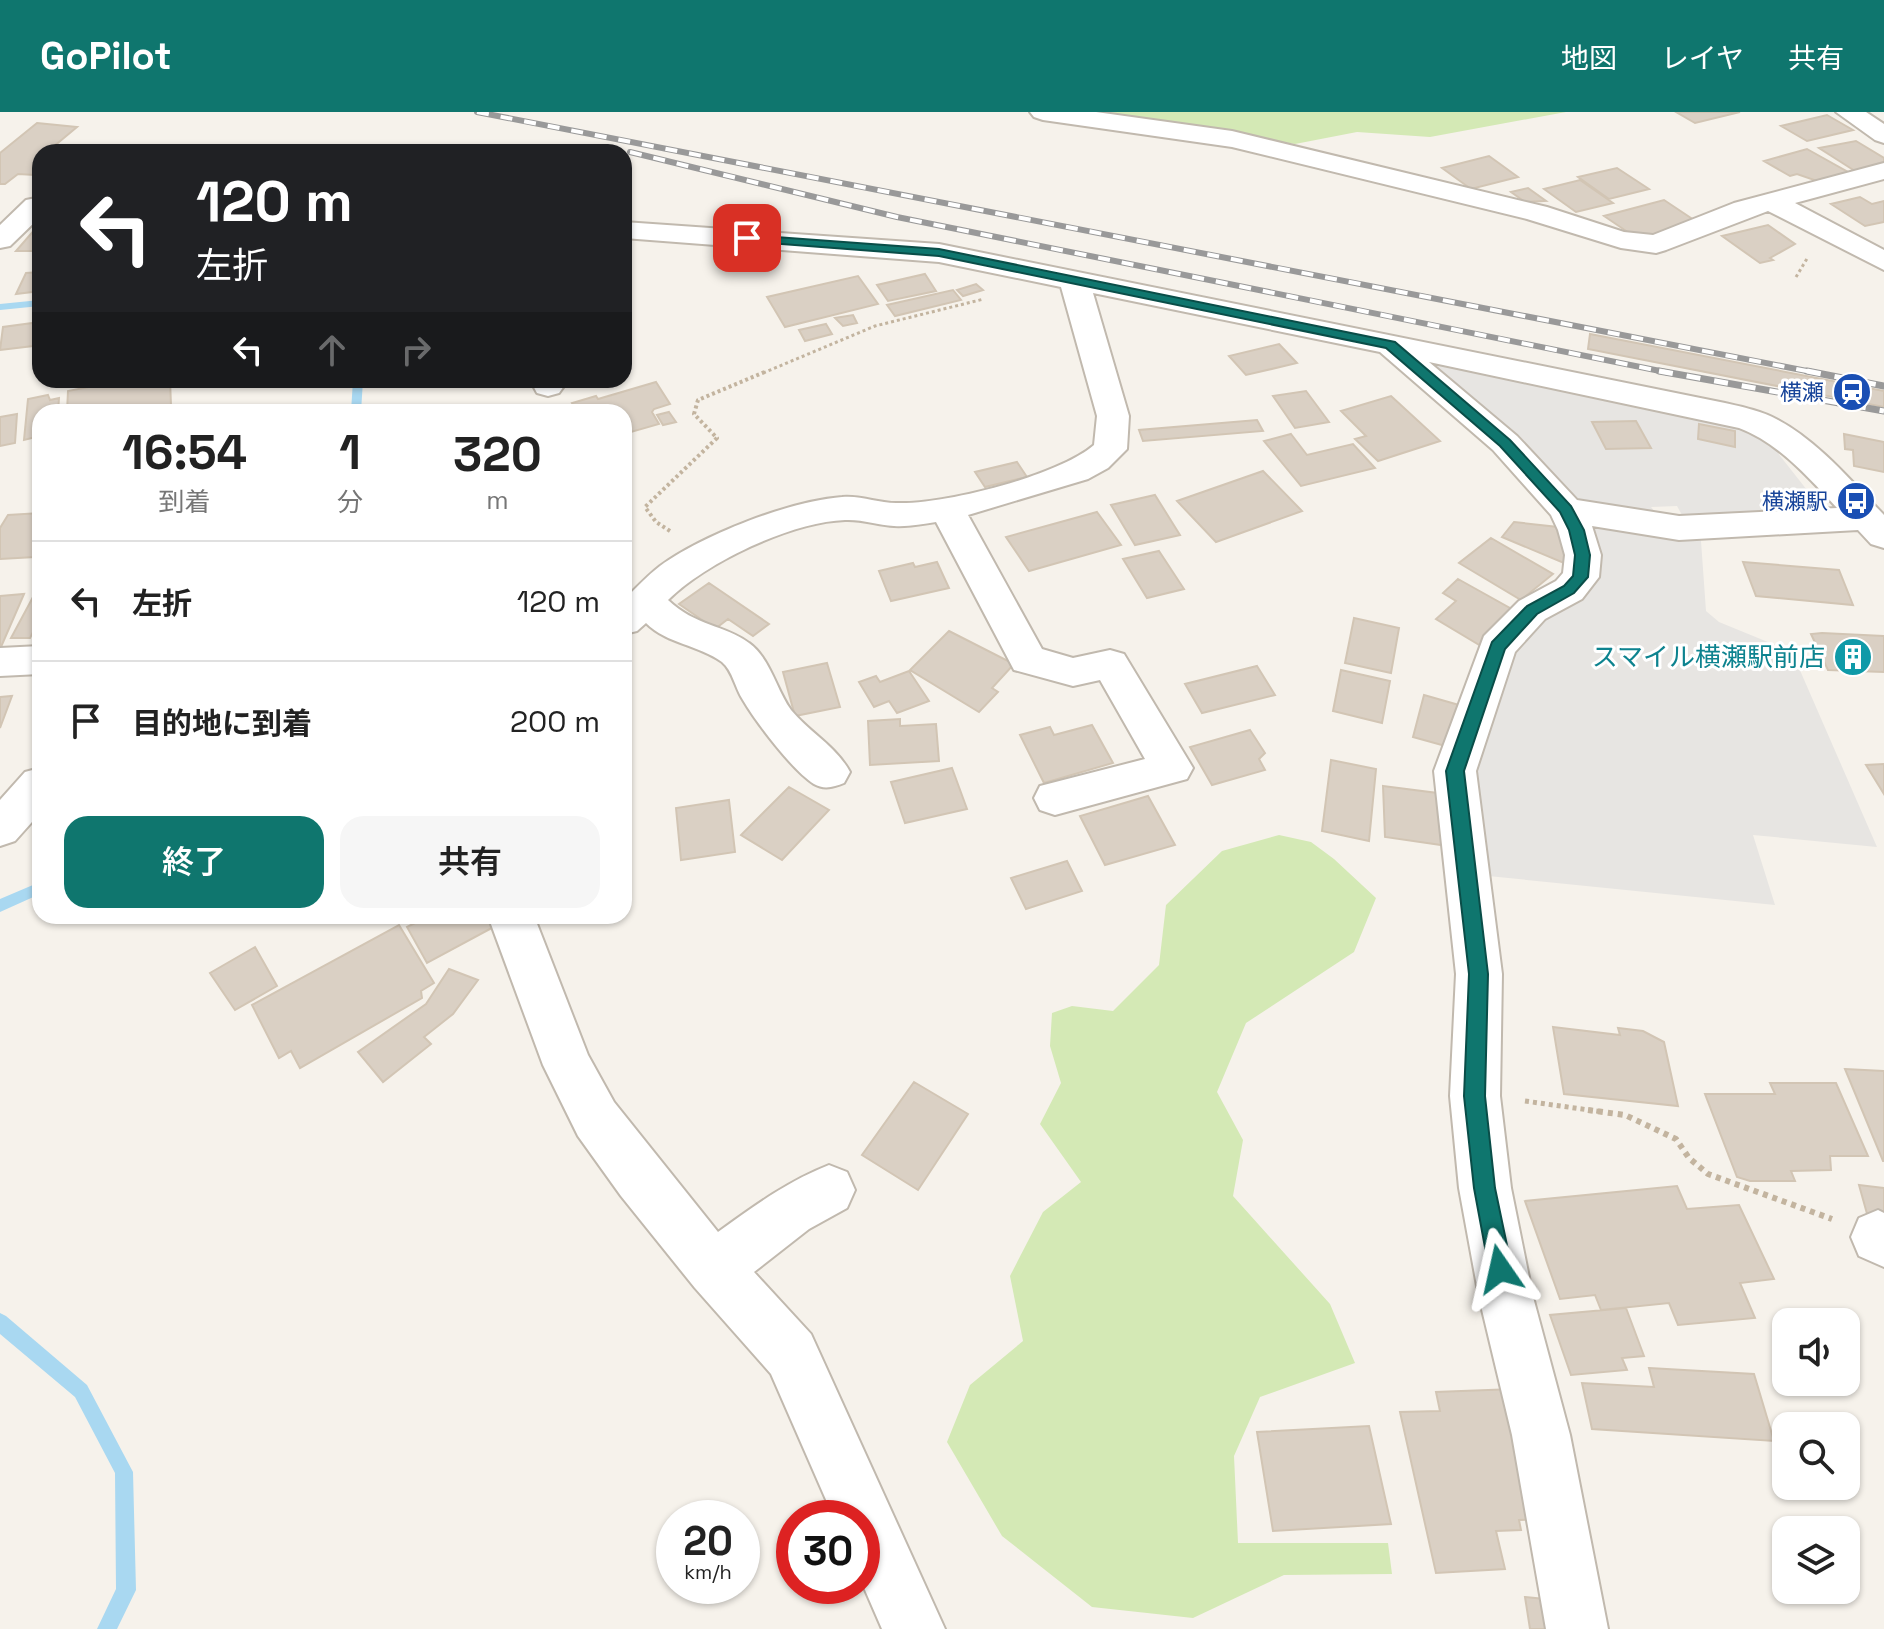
<!DOCTYPE html>
<html lang="ja">
<meta charset="utf-8">
<style>
body{margin:0;font-family:"Space Grotesk","Noto Sans JP",sans-serif;background:#f6f6f6;color:#222;height:100vh;display:flex;flex-direction:column;font-size:30px;white-space:nowrap}
*{box-sizing:border-box;margin:0}
p{font-size:26px;color:#767676}
.icon{flex:none;width:44px;height:44px;fill:none;stroke:currentColor;stroke-width:2;stroke-linecap:round;stroke-linejoin:round}
.map{position:relative;flex:1;overflow:hidden}
.sheet{position:absolute;left:32px;top:292px;width:600px;height:520px;display:flex;flex-direction:column;background:#fff;border-radius:24px;box-shadow:0 2px 6px #0004}
.sheet>*{flex:none}
.top-card{position:absolute;left:32px;top:32px;width:600px;height:244px;border-radius:24px;box-shadow:0 2px 6px #0004;background:#202124;color:#fff;overflow:hidden}
.fabs{position:absolute;left:1772px;top:1196px;display:grid;gap:16px}
.fabs a{display:grid;place-items:center;width:88px;height:88px;border-radius:16px;background:#fff;box-shadow:0 2px 6px #0004;font-size:40px}
.speed{position:absolute;left:656px;top:1388px;display:flex;gap:16px;font-size:40px;font-weight:700;text-align:center}
.speed>*{display:grid;place-content:center;width:104px;height:104px;border-radius:50%;background:#fff;box-shadow:0 2px 6px #0004;line-height:1}
.speed small{font-size:20px;font-weight:400}
.speed .limit{border:12px solid #d22;background:#fff;color:#111}
.pin{position:absolute;display:grid;place-items:center;width:68px;height:68px;color:#fff;margin:-34px;border-radius:16px;box-shadow:0 4px 12px #0006}
.me{position:absolute;width:88px;margin:-44px;rotate:349deg;stroke-linejoin:round;filter:drop-shadow(0 0 6px #0008)}
.turn{display:flex;align-items:center;gap:28px;height:168px;padding:0 32px;font-size:36px}
.turn .icon{width:104px;height:104px;stroke-width:2.5}
.turn b{display:block;font-size:56px;line-height:68px}
.lanes{display:flex;align-items:center;height:76px;padding:0 32px;background:#0003;justify-content:center;gap:40px;direction:ltr}
.lanes .off{opacity:.35}
.eta{display:flex;justify-content:space-evenly;align-items:center;height:136px;text-align:center}
.eta b{font-size:48px;font-weight:600;line-height:56px}
.primary-button{display:flex;gap:16px;margin-top:auto;padding:16px 32px}
.primary-button a{flex:1;height:92px;border-radius:24px;background:#0f766e;color:#fff;font-size:32px;font-weight:600;line-height:92px;text-align:center}
.primary-button a+a{background:#f6f6f6;color:#222}
ul{padding:0;list-style:none}
li{display:flex;align-items:center;gap:24px;height:120px;padding:0 32px;border-top:2px solid #e0e0e0}
li div{flex:1}
li b{display:block;font-size:30px}
li em{font-style:normal}
header{display:flex;align-items:center;gap:48px;box-sizing:border-box;height:112px;padding:0 40px;background:#0f766e;color:#fff}
header strong{font-size:38px}
nav{display:flex;gap:44px;margin-inline-start:auto;font-size:28px}
.map>svg:first-child{display:block}
.green{fill:#d4e9b5}
.parking{fill:#e7e5e2}
.lines{fill:none;stroke-linecap:round;stroke-linejoin:round}
.stream{fill:#a9d8f1;fill-rule:evenodd}
.building{fill:#dad0c4;stroke:#d2c5b4;stroke-width:2}
.minor-casing{stroke:#c1b9ae;stroke-width:4}
.path-far3{stroke:#c3b49f;stroke-width:3;stroke-dasharray:3 3;stroke-linecap:butt}
.path-far2{stroke:#c3b49f;stroke-width:4;stroke-dasharray:3 3;stroke-linecap:butt}
.path-far1{stroke:#c3b49f;stroke-width:5;stroke-dasharray:4 4;stroke-linecap:butt}
.path{stroke:#c3b49f;stroke-width:6;stroke-dasharray:5 5;stroke-linecap:butt}
.minor{fill:#fff;fill-rule:evenodd}
.rail-far1-casing{stroke:#999;stroke-width:6}
.rail-casing{stroke:#999;stroke-width:7}
.rail-far1{stroke:#fff;stroke-width:4;stroke-dasharray:12;stroke-linecap:butt}
.rail{stroke:#fff;stroke-width:5;stroke-dasharray:14;stroke-linecap:butt}
.route{fill:#0f766e;stroke:#0a4d48;stroke-width:2}
.labels{text-anchor:middle;dominant-baseline:central;stroke-width:6;stroke-linejoin:round;paint-order:stroke}
.far-transit-label{font-size:22px;fill:#164399;stroke:#fff;text-anchor:end}
.culture-label{font-size:26px;fill:#0d838f;stroke:#fff;text-anchor:end}
</style>
<header>
<strong>GoPilot</strong>
<nav><a>地図</a><a>レイヤ</a><a>共有</a></nav>
</header>
<div class="map">
<svg width="1884" height="1517" viewBox="0 0 1884 1517">
<rect width="100%" height="100%" fill="#f6f2eb"/>
<path class="green" d="M1088 0H1566L1430 25 1357 20 1295 32Z
M1279 723 1311 730 1334 747 1376 786 1354 840 1246 911 1217 980 1243 1028 1233 1084 1330 1192 1355 1251 1260 1285 1234 1344 1238 1431H1388L1392 1462 1284 1463 1193 1506 1092 1495 1002 1424 947 1330 970 1273 1023 1229 1010 1164 1043 1100 1081 1070 1040 1012 1061 971 1050 934 1052 901 1072 894 1113 899 1159 853 1166 793 1222 739Z"/>
<path class="parking" d="M1419 249 1735 315 1766 330 1777 340 1818 392 1811 397 1682 403 1677 394 1651 395 1660 406 1575 393Z
M1586 411 1690 422 1701 429 1706 499 1719 510 1792 540 1877 735 1753 723 1775 793 1478 763 1468 653 1507 537 1538 503 1568 490Z"/>
<g class="lines">
<path class="stream" d="M40 188V194L0 198V192Z
M353 268H363L361 300H351Z
M40 770V782L0 800V787Z
M0 1201 6 1204 87 1273 133 1360 136 1478 117 1517H97L116 1477 115 1361 75 1285 0 1222Z"/>
</g>
<path class="building" d="M1676 0H1740L1695 11Z
M1827 3 1853 18 1807 29 1781 14Z
M37 11 77 15 47 40H40L36 49H40V60L35 63 18 62 5 72H0V41Z
M1856 29 1884 46V53L1855 59 1819 36Z
M1807 37 1848 60 1817 69 1797 62 1790 64 1764 49Z
M1489 44 1518 65 1471 77 1442 56Z
M1617 56 1649 77 1609 87 1578 65Z
M1580 68 1613 91 1576 100 1544 77Z
M1528 76 1546 89 1525 90 1511 80Z
M1860 85 1872 92 1884 89V110L1865 114 1831 92Z
M1664 88 1700 112 1638 127 1604 104Z
M1768 113 1795 132 1770 146 1773 148 1760 151 1722 124Z
M36 116H40V139H16Z
M40 160V179L16 182 26 161Z
M925 162 936 179 888 189 877 173Z
M858 164 878 192 785 215 767 185Z
M976 172 983 178 963 184 957 178Z
M953 178 961 188 895 204 887 193Z
M853 203 857 211 843 214 835 206Z
M40 210 33 234 0 238 3 215Z
M826 212 832 222 805 229 799 218Z
M1590 222 1884 279V295L1588 237Z
M1279 232 1297 251 1246 263 1229 244Z
M124 268H170L171 293 138 300H67L68 279Z
M656 270 670 292 654 297 652 300 659 312 624 322V300H571L569 296 574 294 572 291 596 284 598 287Z
M1306 279 1329 310 1295 316 1273 284Z
M48 283 50 288 59 286 58 300H40V324L24 328 28 287Z
M1391 284 1440 329 1378 349 1355 327 1366 324 1341 299Z
M669 300 676 310 663 313 657 303Z
M17 302 15 331 0 334V305Z
M1257 308 1263 319 1143 329 1139 318Z
M1636 309 1651 336 1606 337 1592 310Z
M1699 312 1735 319V335L1698 327Z
M1291 322 1307 343 1353 332 1375 356 1301 374 1264 329Z
M1844 322 1884 330V360L1854 354 1853 338 1845 337Z
M1017 350 1027 365 985 375 975 360Z
M1263 359 1302 399 1216 430 1177 389Z
M1155 383 1180 423 1135 433 1111 393Z
M1097 400 1121 433 1029 459 1006 425Z
M40 401V435L35 445 0 447V416L8 403Z
M1514 410 1567 416 1576 456 1502 425Z
M1491 426 1553 462 1521 488 1459 451Z
M1159 439 1184 477 1147 486 1123 447Z
M937 450 949 476 891 489 879 459 913 451 915 455Z
M1743 450 1839 458 1853 493 1756 484Z
M1458 467 1517 500 1481 534 1436 507 1456 489 1443 481Z
M709 471 769 512 753 524 728 507 715 517 679 492Z
M40 472V507L30 526H11Z
M24 482 1 535H0V484Z
M1354 506 1399 516 1391 561 1345 551Z
M949 519 1014 552 992 576 998 580 979 600 910 558Z
M1822 521 1884 524V560L1828 558 1811 522Z
M827 551 840 595 795 604 783 560Z
M1257 554 1275 583 1202 601 1185 572Z
M1341 558 1390 569 1382 611 1333 599Z
M909 559 929 589 897 601 889 589 874 595 859 570 876 564 880 570Z
M1424 583 1459 593 1449 635 1413 625Z
M12 584 0 616V585Z
M900 607V614L936 612 939 649 870 653 868 609Z
M1092 613 1113 651 1044 671 1020 623 1050 615 1054 623Z
M1250 618 1265 641 1259 647 1265 658 1212 673 1190 635Z
M1331 648 1376 657 1369 729 1322 719Z
M1884 652V682L1866 653Z
M952 656 967 697 905 711 891 670Z
M1383 674 1445 682 1448 734 1385 725Z
M789 675 829 698 782 748 741 723Z
M1148 684 1175 733 1105 753 1080 704Z
M729 688 735 740 681 748 676 696Z
M1067 749 1082 779 1026 797 1011 766Z
M429 804H497L501 811 427 851 407 815Z
M399 813 434 871 421 879 422 886 300 956 291 939 279 946 252 893Z
M255 835 277 874 235 898 210 861Z
M449 857 478 868 453 902 424 925 431 932 383 970 358 940 426 892Z
M1553 915 1620 923 1618 916 1643 919 1664 930 1678 994 1564 982Z
M1845 957 1884 959V1049H1883Z
M914 970 968 1002 918 1078 862 1043Z
M1770 971H1836L1868 1044H1830L1831 1058 1791 1059 1795 1069H1750L1737 1065 1705 982H1775Z
M1859 1073 1884 1076V1117L1871 1116Z
M1677 1074 1687 1097 1739 1093 1774 1167 1740 1171 1755 1206 1678 1213 1669 1191 1601 1198 1595 1183 1560 1187 1525 1089Z
M1626 1196 1644 1244 1622 1246 1627 1258 1571 1263 1550 1203Z
M1649 1256 1754 1262 1774 1329 1592 1317 1582 1271 1654 1275Z
M1514 1277 1550 1407 1519 1408 1521 1418 1496 1419 1505 1457 1436 1461 1400 1300 1440 1299 1436 1280Z
M1369 1314 1391 1412 1273 1419 1257 1320Z
M1525 1485 1555 1488 1559 1517H1530Z"/>
<g class="lines">
<g class="minor-casing">
<path id="minor" d="M1030 0H1096L1232 19 1547 95 1624 120 1653 123 1734 91 1884 51V67L1795 91 1884 138V158L1768 99 1666 138 1656 141 1621 136 1527 107 1232 35 1043 8 1034 5Z
M1836 0H1866L1884 12V31L1875 28Z
M36 86 40 87V105L10 134 0 136V113L26 88Z
M624 110 939 132 1725 291C1743 295 1762 299 1778 308 1819 330 1852 370 1884 403V436L1871 432 1858 418 1679 428 1592 414 1601 443 1599 465 1582 487 1545 507 1515 540 1476 659 1502 862 1500 984 1511 1076 1533 1185 1570 1323 1608 1517H1546L1512 1323 1479 1185 1459 1076 1450 984 1456 862 1434 659 1484 524 1519 489 1556 469 1563 461 1565 443 1558 418 1551 403 1493 338 1380 240 1093 181 1129 304 1127 337 1108 356 1088 367 968 403 1042 537 1073 546 1110 538 1124 542 1193 656 1187 667 1055 703 1040 698 1034 686 1040 674 1145 647 1100 568 1073 574 1014 558 936 410C922 412 908 415 894 414 877 413 862 407 845 408 791 410 707 450 668 488 695 514 725 513 749 531 770 546 776 577 791 598 809 620 836 634 850 660L844 671C834 675 824 678 814 672 792 658 756 610 743 588 735 576 733 559 722 550 699 533 667 532 646 511L637 519 624 522V488C636 476 647 464 660 454 703 423 789 389 842 385 860 383 878 391 896 391 943 393 1058 364 1094 333L1097 304 1061 175 939 150 624 126ZM1429 250 1739 316C1779 331 1809 366 1837 396L1679 404 1577 388 1517 324Z
M530 268H562L564 274 559 281 548 284 537 281Z
M40 534V562L0 564V536Z
M40 656V701L15 729 0 734V688L25 660Z
M488 804H534L588 943 614 990 718 1120C754 1094 788 1069 829 1053L847 1060 855 1078 847 1096 809 1117 754 1160 811 1222 945 1517H882L862 1471V1406H834L771 1262 695 1176 621 1084 578 1024 543 953Z
M1878 1098 1884 1101V1155L1859 1144 1851 1125 1859 1106Z"/>
</g>
<path class="path-far3" d="M1796 165 1808 145
M763 261 875 214 984 187"/>
<path class="path-far2" d="M670 419 656 410 645 395 717 326 694 302 698 288 767 259"/>
<path class="path-far1" d="M1525 989 1603 1000"/>
<path class="path" d="M1588 998 1625 1003 1676 1027 1689 1046 1708 1062 1832 1107"/>
<use href="#minor" class="minor"/>
<g class="rail-far1-casing">
<path id="rail-far1" d="M477 0 1817 261
M630 40 897 105 1670 261"/>
</g>
<g class="rail-casing">
<path id="rail" d="M1659 259 1884 299
M1807 259 1884 274"/>
</g>
<use href="#rail-far1" class="rail-far1"/>
<use href="#rail" class="rail"/>
</g>
<path class="route" d="M747 123 939 137 1395 230 1510 328 1571 394 1584 418 1590 443 1588 465 1574 481 1537 502 1505 537 1464 659 1488 862 1485 984 1495 1076 1512 1157 1508 1165 1500 1169 1493 1165 1489 1157 1474 1076 1464 984 1469 862 1446 659 1492 530 1527 494 1564 474 1573 464 1575 443 1569 418 1560 400 1500 334 1386 236 939 144 742 129V124Z"/>
<defs>
<g id="station-disc" transform="scale(2)"><circle r="9.5" fill="#1a4fb4" stroke="#fff"/><path d="M-3-6H3Q5-6 5-4V2Q5 4 3 4L4.5 6H3L1.5 4h-3L-3 6H-4.5L-3 4Q-5 4-5 2V-4Q-5-6-3-6ZM-3.5-4v3h7v-3ZM-3.5 1v1.5H-2V1ZM2 1v1.5H3.5V1Z" fill="#fff"/></g>
<g id="bus-disc" transform="scale(2)"><circle r="9.5" fill="#1a4fb4" stroke="#fff"/><path d="M-5-6H5V4H4V6H2V4H-2V6H-4V4H-5ZM-3.5-4V0h7V-4ZM-3.5 1.2v1.5H-2V1.2ZM2 1.2v1.5H3.5V1.2Z" fill="#fff"/></g>
<g id="building-disc" transform="scale(2)"><circle r="9.5" fill="#0f9aa8" stroke="#fff"/><path d="M-4-6H4V6H1V3H-1V6H-4ZM-2.5-4.3h1.7v1.8h-1.7ZM.8-4.3h1.7v1.8H.8ZM-2.5-1h1.7V.8h-1.7ZM.8-1h1.7V.8H.8Z" fill="#fff"/></g>
</defs>
<g fill-rule="evenodd">
<use href="#station-disc" x="1852" y="280"/>
<use href="#bus-disc" x="1856" y="389"/>
<use href="#building-disc" x="1853" y="545"/>
</g>
<g class="labels">
<g class="far-transit-label">
<text x="1824" y="280">横瀬</text>
<text x="1828" y="389">横瀬駅</text>
</g>
<g class="culture-label">
<text x="1825" y="545">スマイル横瀬駅前店</text>
</g>
</g>
</svg>
<div class="fabs">
<a><svg class="icon" aria-label="sound" viewBox="0 0 24 24"><path d="M4 9h4l5-4v14l-5-4H4zM17 9q2 3 0 6"/></svg></a>
<a><svg class="icon" aria-label="search" viewBox="0 0 24 24"><circle cx="10" cy="10" r="6"/><path d="M15 15l6 6"/></svg></a>
<a><svg class="icon" aria-label="layers" viewBox="0 0 24 24"><path d="M12 4l9 5-9 5-9-5zM3 14l9 5 9-5"/></svg></a>
</div>
<div class="speed"><div>20<small>km/h</small></div><div class="limit">30</div></div>
<div class="pin" style="left:747px;top:126px;background:#d93025"><svg class="icon" aria-label="arrive" viewBox="0 0 24 24"><path d="M6 21V4h12l-3 4 3 4H6"/></svg></div>
<svg class="me" style="left:1500px;top:1157px" viewBox="-20 -20 40 40"><path d="M0-17L14 15 0 8-14 15z" fill="#0f766e" stroke="#fff" stroke-width="4"/></svg>
<div class="top-card">
<div class="turn"><svg class="icon" aria-label="left" viewBox="0 0 24 24"><path d="M17 20v-9H6M10 6l-5 5 5 5"/></svg><div><b>120 m</b>左折</div></div>
<div class="lanes"><svg class="icon" aria-label="left" viewBox="0 0 24 24"><path d="M17 20v-9H6M10 6l-5 5 5 5"/></svg><svg class="icon off" aria-label="ahead" viewBox="0 0 24 24"><path d="M12 20V5M6 11l6-6 6 6"/></svg><svg class="icon off" aria-label="right" viewBox="0 0 24 24"><path d="M7 20v-9h11M14 6l5 5-5 5"/></svg></div>
</div>
<section class="sheet">
<div class="eta">
<div><b>16:54</b><p>到着</p></div>
<div><b>1</b><p>分</p></div>
<div><b>320</b><p>m</p></div>
</div>
<ul>
<li><svg class="icon" aria-label="left" viewBox="0 0 24 24"><path d="M17 20v-9H6M10 6l-5 5 5 5"/></svg><div><b>左折</b></div><em>120 m</em></li>
<li><svg class="icon" aria-label="arrive" viewBox="0 0 24 24"><path d="M6 21V4h12l-3 4 3 4H6"/></svg><div><b>目的地に到着</b></div><em>200 m</em></li>
</ul>
<div class="primary-button"><a>終了</a><a>共有</a></div>
</section>
</div>
